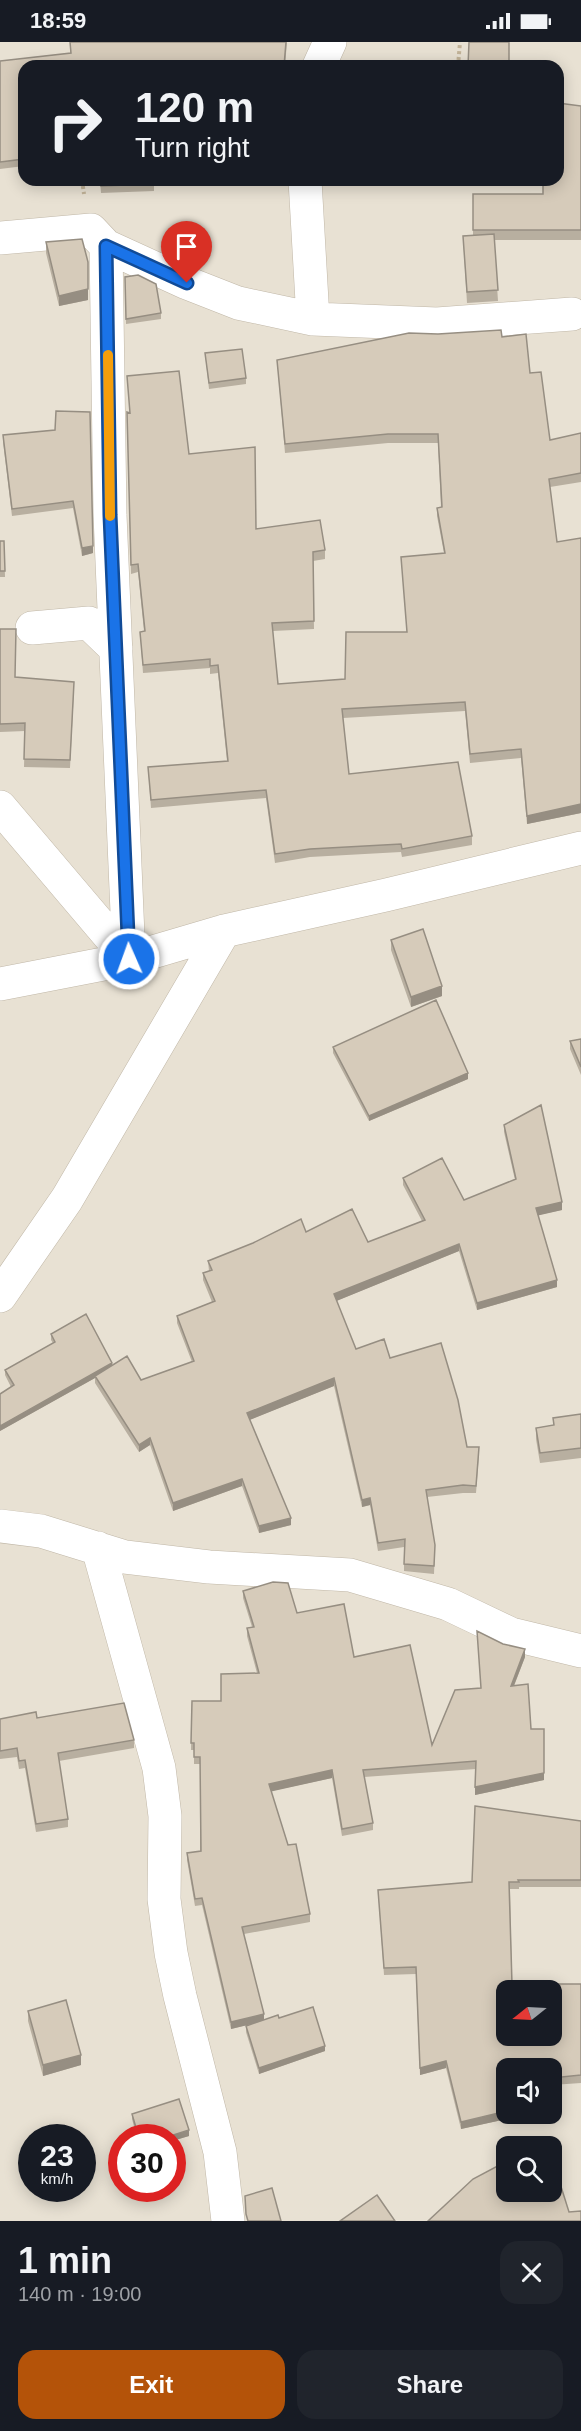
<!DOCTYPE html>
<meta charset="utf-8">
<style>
body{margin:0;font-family:Helvetica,sans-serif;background:#20242c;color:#f1f3f6;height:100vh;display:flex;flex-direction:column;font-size:22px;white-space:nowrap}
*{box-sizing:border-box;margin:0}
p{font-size:20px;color:#9ea1a6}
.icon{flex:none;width:33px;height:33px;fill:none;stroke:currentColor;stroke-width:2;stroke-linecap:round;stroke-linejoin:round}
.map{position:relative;height:2179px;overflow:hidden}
.sheet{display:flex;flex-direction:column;background:#171b24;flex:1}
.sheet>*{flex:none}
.top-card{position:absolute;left:18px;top:18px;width:546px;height:126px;border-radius:18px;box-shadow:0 3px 15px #0003;background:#171b24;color:#f1f3f6;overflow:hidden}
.needle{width:39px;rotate:252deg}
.buttons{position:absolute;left:496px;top:1938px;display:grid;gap:12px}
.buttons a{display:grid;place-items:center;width:66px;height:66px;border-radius:12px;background:#171b24;box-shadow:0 3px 15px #0003;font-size:30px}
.speed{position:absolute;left:18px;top:2082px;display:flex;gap:12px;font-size:30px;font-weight:700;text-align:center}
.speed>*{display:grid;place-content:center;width:78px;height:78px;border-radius:50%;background:#171b24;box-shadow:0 3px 15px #0003;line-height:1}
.speed small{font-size:15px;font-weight:400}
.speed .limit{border:9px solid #d22;background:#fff;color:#111}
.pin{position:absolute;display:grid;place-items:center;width:51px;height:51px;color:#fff;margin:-62px -26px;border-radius:50% 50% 50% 0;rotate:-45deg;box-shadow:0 0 6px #0007}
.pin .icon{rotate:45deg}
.me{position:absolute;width:66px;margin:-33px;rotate:358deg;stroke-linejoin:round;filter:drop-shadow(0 0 4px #0008)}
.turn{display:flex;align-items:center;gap:21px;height:126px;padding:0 18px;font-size:27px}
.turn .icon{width:78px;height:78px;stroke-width:2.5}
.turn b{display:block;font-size:42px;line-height:51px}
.round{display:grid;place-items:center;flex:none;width:63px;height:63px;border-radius:18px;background:#20242c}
.summary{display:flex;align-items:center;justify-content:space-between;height:102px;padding:0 18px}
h1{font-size:36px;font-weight:600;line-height:45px}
.action{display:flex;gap:12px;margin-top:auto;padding:12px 18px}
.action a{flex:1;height:69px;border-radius:18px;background:#b45309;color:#fff;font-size:24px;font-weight:600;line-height:69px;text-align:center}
.action a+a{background:#20242c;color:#f1f3f6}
.status{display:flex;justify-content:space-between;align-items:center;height:42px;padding:0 30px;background:#171b24;direction:ltr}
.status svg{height:16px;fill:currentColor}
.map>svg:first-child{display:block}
.residential{fill:#e8e1d3;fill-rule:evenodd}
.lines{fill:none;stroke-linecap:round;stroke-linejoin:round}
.minor-casing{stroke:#c0b7a7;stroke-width:34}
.path{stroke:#c2b398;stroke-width:4;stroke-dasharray:3 3;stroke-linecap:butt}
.minor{stroke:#fff;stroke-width:33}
.wall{fill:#b8afa0}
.shaded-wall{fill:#968e82}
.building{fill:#d6cbba;stroke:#968e82;stroke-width:1.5;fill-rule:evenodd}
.route-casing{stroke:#114b97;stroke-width:15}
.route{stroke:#1a73e8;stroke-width:10}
.slow{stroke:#f59e0b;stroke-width:10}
</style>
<div class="status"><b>18:59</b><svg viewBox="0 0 49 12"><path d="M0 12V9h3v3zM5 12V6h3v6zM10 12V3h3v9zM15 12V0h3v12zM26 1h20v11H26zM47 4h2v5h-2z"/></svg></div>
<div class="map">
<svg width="581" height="2179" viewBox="0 0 581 2179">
<rect width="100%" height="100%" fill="#f4efe5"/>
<path class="residential" d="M0 0H581V2179H0ZM24 24H558V138H24ZM507 1948H552V1994H507ZM507 2026H552V2072H507ZM32 2096H82V2146H32ZM122 2096H172V2146H122ZM507 2104H552V2150H507Z"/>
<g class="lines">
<g class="minor-casing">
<path id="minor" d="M319 24 330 0
M305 138 313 277
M0 196 91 188 106 204 110 473 129 917
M106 204 187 241 238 261 313 277 437 282 572 272
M32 586 89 581 116 607
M0 765 129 917
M0 942 129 917 224 889 386 853 581 806
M0 1254 67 1157 224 889
M0 1484 41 1489 125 1515 209 1525 350 1533 448 1562 511 1592 581 1609
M98 1506 159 1726 165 1774 164 1857 171 1911 180 1954 220 2110 228 2179"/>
</g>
<path class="path" d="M458 24 460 0
M82 138 84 152"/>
<use href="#minor" class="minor"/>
</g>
<path class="wall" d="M70 0H287L285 24H24V124L0 127V19L70 11Z
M581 64V198H494L498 259 467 261 463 194 473 193V152H543Z
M100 138H154V149L101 151Z
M46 200 88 258 59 264 46 211Z
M125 235 161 271V277L126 282Z
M502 295 530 331 550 398 581 391V440L550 445 557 500 581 496V771L527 782 521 716 470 721 465 669 343 676 349 732 472 794V803L402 815 401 810 310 815 275 821 266 756 151 766 148 725 227 719 218 631 210 632V626L143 631 140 590 144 589 138 530 131 532 127 370 130 371 127 334 189 412 256 487 325 508V517L313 519 314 587 273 589 278 642 345 637 407 590 401 515 444 511 437 474V466L441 465 438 401H388L285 411 277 318Z
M205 311 246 336V342L209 347Z
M55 388 93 511 82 514 73 466 12 474 3 400V393Z
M0 499H4L5 535H0Z
M0 587 15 635 74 648 70 726 24 725 25 689 0 690Z
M391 898 442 954 411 965 391 908Z
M581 997V1033L570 1007V999Z
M333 1005 468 1037 369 1079 333 1011Z
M504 1083 562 1168 538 1173 557 1245 477 1268 459 1209 336 1259 356 1307 390 1316 467 1405 479 1412 476 1451H463L427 1455 435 1503 434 1532 404 1529V1505L378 1509 370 1463 362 1465 334 1344 249 1378 291 1483 259 1491 242 1444 173 1469 150 1403 139 1410 95 1341V1336L0 1389V1352L11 1345 5 1333V1328L53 1301 51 1298V1292L141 1338 192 1320 177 1281V1274L212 1260 203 1238V1231L209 1229 208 1219 306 1190 368 1200 422 1179 403 1143V1136L464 1158 515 1138 504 1090Z
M581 1372V1416L540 1421 536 1397V1386L553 1383V1376Z
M243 1549 297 1571 354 1615 432 1703 481 1646 477 1589 525 1615 514 1644 531 1687 544 1738 475 1753 476 1727 364 1735 373 1781V1788L342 1794 332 1736 271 1749 310 1872V1880L244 1892 264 1978 279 1976 325 2009 259 2032 246 1990V1984L251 1982 231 1987 202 1863 195 1864 187 1818V1811L200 1809V1722H194V1708H191L192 1659H221L257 1631 247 1594V1586L252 1585 243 1556Z
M37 1676 134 1698V1706L59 1719 68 1777V1785L36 1790 25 1726 19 1727 17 1715 0 1717V1677Z
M581 1779V1845H519V1847H510L512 1942H581V2041L552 2043V2026H507V2072H529L461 2087 446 2026 420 2033 416 1932 384 1933 378 1848 472 1840Z
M28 1969 81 2023 43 2034 28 1979Z
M132 2072 189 2094 172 2099V2096H137L132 2077Z"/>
<path class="shaded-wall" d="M88 247V258L59 264V254Z
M93 504V511L82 514V506Z
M581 762V771L527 782V774Z
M442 944V954L411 965V955Z
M468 1031V1037L369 1079V1074Z
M562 1160V1168L536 1174V1166Z
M459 1202V1209L334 1260V1252Z
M557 1238V1245L477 1268V1261Z
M112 1321V1326L95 1334V1336L0 1389V1384Z
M334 1336V1344L247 1379V1371Z
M150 1396V1403L139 1410V1403Z
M242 1437V1444L173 1469V1461Z
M370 1456V1463L362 1465V1458Z
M291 1476V1483L259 1491V1484Z
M525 1607V1615L511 1651V1644Z
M544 1687V1738L475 1753V1745Z
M332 1728V1736L269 1750V1742Z
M264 1972V1979L231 1987V1980Z
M325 2004V2009L259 2032V2026Z
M81 2013V2023L43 2034V2023Z
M446 2019V2026L420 2033V2026Z
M507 2069V2072H529L461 2087V2080Z
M189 2088V2094L172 2099V2096H164Z"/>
<path class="building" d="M70 0H286L284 24H24V117L0 120V19L71 11Z
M469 0H509V24H468Z
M558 61 581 64V188H473V152H543V138H558Z
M101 138H154V142L101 144Z
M494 192 498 248 467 250 463 194Z
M82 197 88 220V247L59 254 46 200Z
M138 233 156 242 161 271 126 277 125 235Z
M501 288 502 295 526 292 530 331 541 330 550 398 581 391V431L549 437 557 500 581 496V762L527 774 521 707 470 712 465 660 342 667 349 732 458 720 472 794 402 807 401 802 310 807 275 812 266 748 151 758 148 725 228 719 218 623 210 624V617L143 623 140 590 145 589 138 522 131 523 127 370 130 371 127 334 179 329 189 412 255 405 256 487 320 478 325 508 313 510 314 579 272 581 278 642 345 637 346 590H407L401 515 445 511 437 466 442 465 438 392H388L285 402 277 318 409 291 438 292Z
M242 307 246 336 209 341 205 311Z
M56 369 90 370 93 504 82 506 73 459 12 467 3 393 55 388Z
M0 499H4L5 529H0Z
M0 587H16L15 635 74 640 70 718 24 717 25 681 0 682Z
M423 887 442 944 411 955 391 898Z
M436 958 468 1031 369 1074 333 1005Z
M581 997V1025L570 999Z
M541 1063 562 1160 536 1166 557 1238 477 1261 459 1202 334 1252 356 1307 384 1297 390 1316 441 1301 458 1358 467 1405H479L476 1444 463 1443 426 1448 435 1503 434 1524 404 1522 405 1497 378 1501 370 1456 362 1458 334 1336 247 1371 291 1476 259 1484 242 1437 173 1461 150 1396 139 1403 95 1334 127 1314 141 1338 194 1319 177 1274 215 1259 203 1231 212 1228 208 1219 253 1201 301 1177 306 1190 352 1167 368 1200 425 1178 403 1136 442 1116 464 1158 516 1137 504 1083Z
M86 1272 112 1321 0 1384V1352L14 1343 5 1328 55 1300 51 1292Z
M581 1372V1406L540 1411 536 1386 554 1383 553 1376Z
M273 1540 288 1541 297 1571 344 1562 354 1615 410 1603 432 1703 455 1648 481 1646 477 1589 503 1602 525 1607 511 1644 528 1642 531 1687H544V1731L475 1745 476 1719 363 1728 373 1781 342 1787 332 1728 269 1742 288 1803 296 1802 310 1872 242 1885 264 1972 231 1980 202 1856 195 1857 187 1811 201 1809 200 1715H194V1701H191L192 1659H221V1632L259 1631 247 1586 254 1585 243 1549Z
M124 1661 134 1698 58 1711 68 1777 36 1782 25 1718 19 1719 17 1706 0 1709V1677L36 1670 37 1676Z
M475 1764 581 1779V1838H518L519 1840H509L512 1942H581V2033L552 2036V2026H507V2069L461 2080 446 2019 420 2026 416 1925 384 1926 378 1848 472 1840ZM507 1948H552V1994H507Z
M66 1958 81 2013 43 2023 28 1969Z
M313 1965 325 2004 259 2026 246 1984 278 1973 279 1976Z
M179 2057 189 2088 164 2096H139L132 2072Z
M547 2099 549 2104H536Z
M552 2116 569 2170 581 2169V2179H428L473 2137 507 2119V2150H552Z
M272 2146 281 2179H248L246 2172 245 2154Z
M377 2153 395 2179H340Z"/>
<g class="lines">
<g class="route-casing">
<path id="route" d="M129 917 110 473 106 204 187 241"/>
</g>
<use href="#route" class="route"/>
<path class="slow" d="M108 313 110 474"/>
</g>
</svg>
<div class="buttons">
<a><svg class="needle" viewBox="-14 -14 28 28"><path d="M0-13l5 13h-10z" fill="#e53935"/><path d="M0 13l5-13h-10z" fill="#9ea1a6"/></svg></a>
<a><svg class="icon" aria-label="sound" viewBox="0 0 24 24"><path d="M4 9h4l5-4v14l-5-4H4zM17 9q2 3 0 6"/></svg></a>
<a><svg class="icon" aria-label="search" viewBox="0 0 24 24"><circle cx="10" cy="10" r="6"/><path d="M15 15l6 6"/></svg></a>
</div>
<div class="speed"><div>23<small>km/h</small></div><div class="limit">30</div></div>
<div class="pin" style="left:187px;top:241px;background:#d93025"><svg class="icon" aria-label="arrive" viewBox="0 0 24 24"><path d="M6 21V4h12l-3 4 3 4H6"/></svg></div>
<svg class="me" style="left:129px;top:917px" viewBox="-20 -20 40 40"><circle r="17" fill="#1a73e8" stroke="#fff" stroke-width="3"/><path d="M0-11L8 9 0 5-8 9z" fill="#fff"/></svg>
<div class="top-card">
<div class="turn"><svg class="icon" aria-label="right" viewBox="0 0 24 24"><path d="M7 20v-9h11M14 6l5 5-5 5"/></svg><div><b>120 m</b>Turn right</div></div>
</div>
</div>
<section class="sheet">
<div class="summary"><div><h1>1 min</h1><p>140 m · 19:00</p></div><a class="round"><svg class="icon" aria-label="close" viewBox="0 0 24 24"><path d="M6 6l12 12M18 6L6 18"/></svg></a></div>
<div class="action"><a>Exit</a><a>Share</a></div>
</section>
